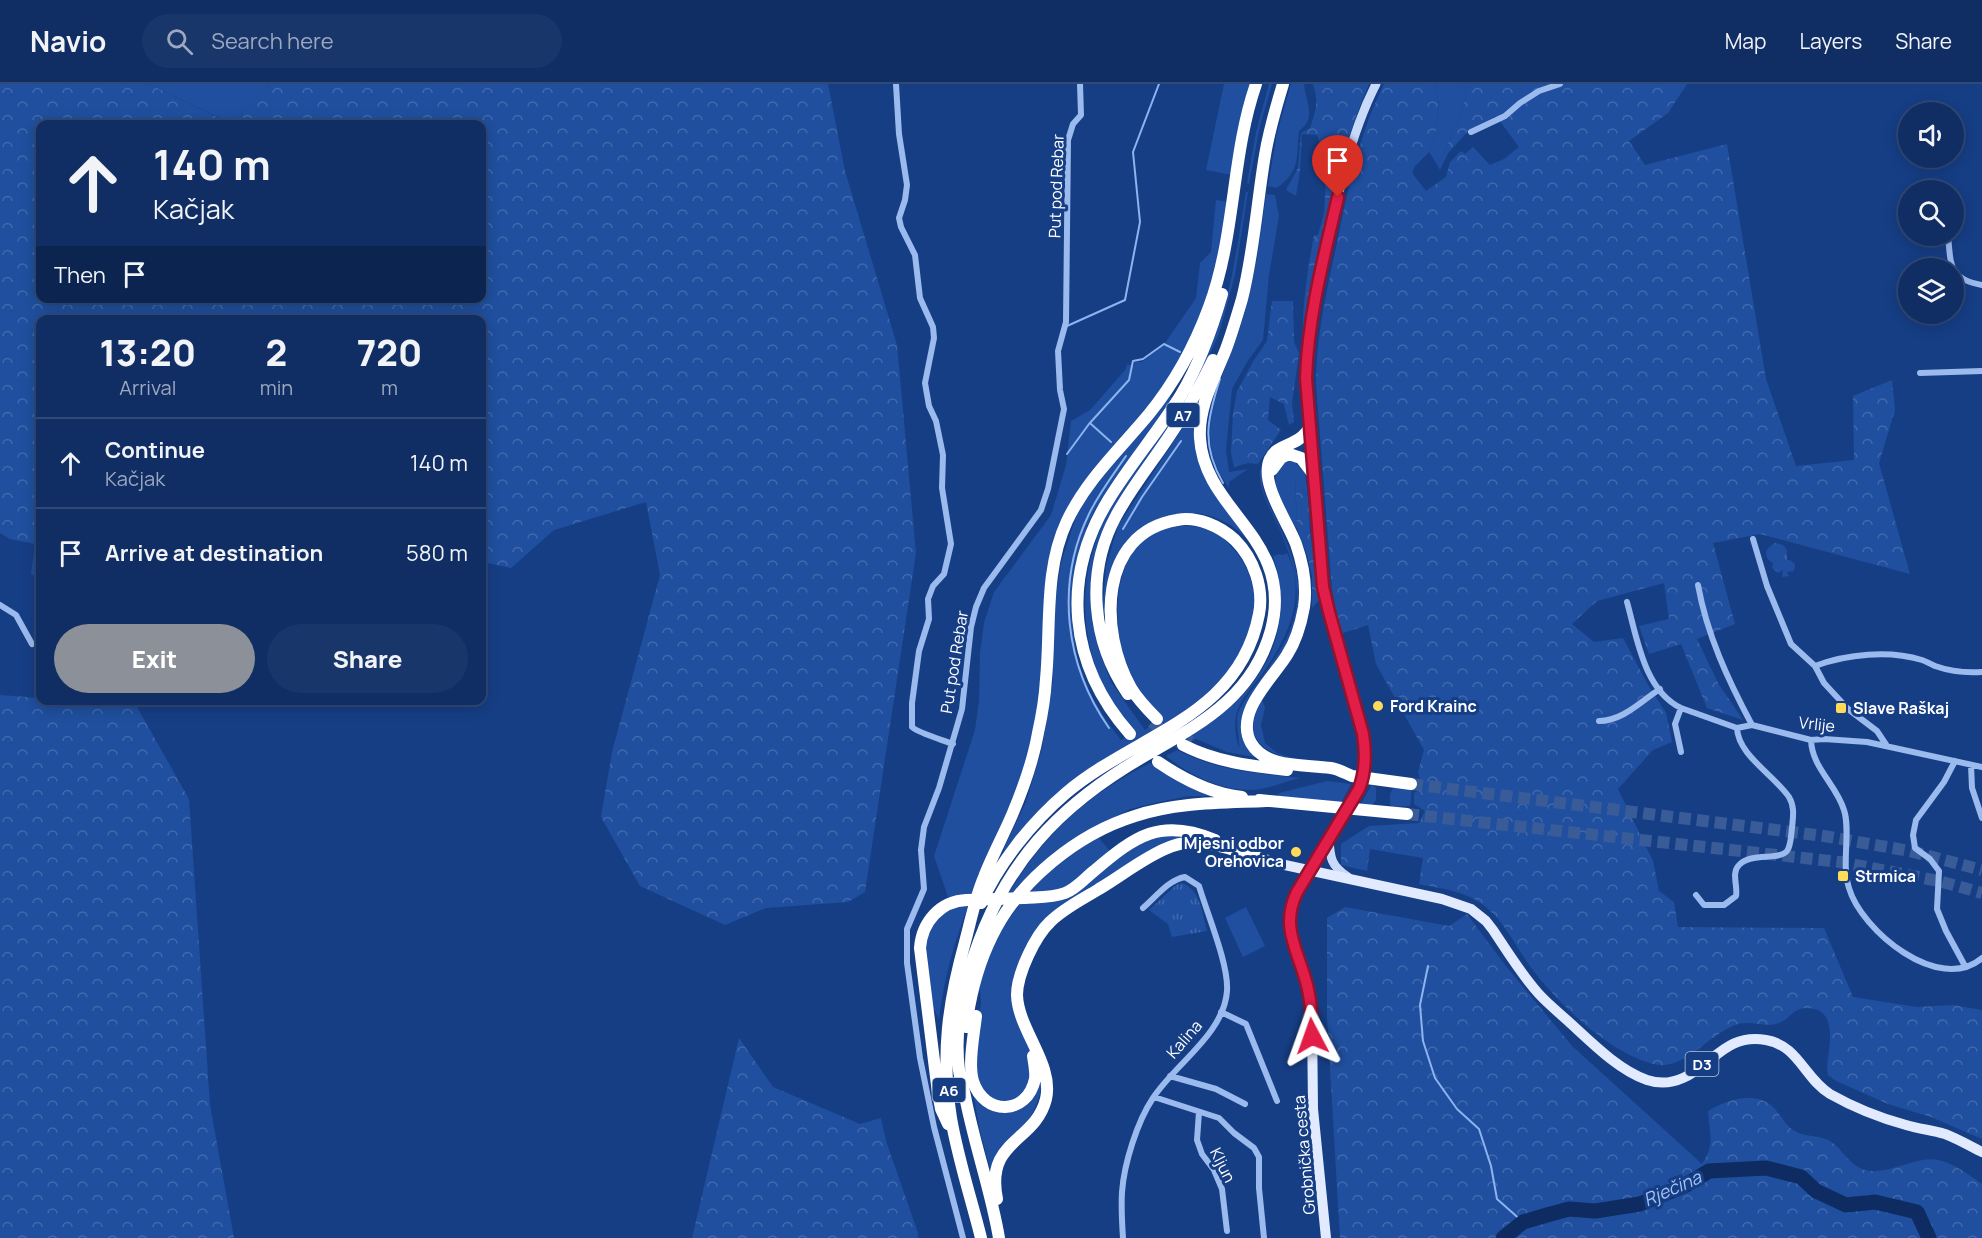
<!DOCTYPE html>
<meta charset="utf-8">
<style>
body{margin:0;font-family:Manrope,sans-serif;background:#19366a;color:#f1f3f6;height:100vh;display:flex;flex-direction:column;font-size:22px;white-space:nowrap}
*{box-sizing:border-box;margin:0}
p{font-size:20px;color:#9ca8bf}
.icon{flex:none;width:33px;height:33px;fill:none;stroke:currentColor;stroke-width:2;stroke-linecap:round;stroke-linejoin:round}
.map{position:relative;flex:1;overflow:hidden}
.drawer{position:absolute;left:36px;top:231px;width:450px;height:390px;display:flex;flex-direction:column;background:#102e64;border-radius:12px;box-shadow:0 3px 15px #0003,0 0 0 2px #304a78}
.drawer>*{flex:none}
.hud{position:absolute;left:36px;top:36px;width:450px;height:183px;border-radius:12px;box-shadow:0 3px 15px #0003,0 0 0 2px #304a78;background:#102e64;color:#f1f3f6;overflow:hidden}
.fabs{position:absolute;left:1898px;top:18px;display:grid;gap:12px}
.fabs a{display:grid;place-items:center;width:66px;height:66px;border-radius:50%;background:#102e64;box-shadow:0 3px 15px #0003,0 0 0 2px #304a78;font-size:30px}
.pin{position:absolute;display:grid;place-items:center;width:51px;height:51px;color:#fff;margin:-62px -26px;border-radius:50% 50% 50% 0;rotate:-45deg;box-shadow:0 0 6px #0007}
.pin .icon{rotate:45deg}
.me{position:absolute;width:66px;margin:-33px;rotate:356deg;stroke-linejoin:round;filter:drop-shadow(0 0 4px #0008)}
.turn{display:flex;align-items:center;gap:21px;height:126px;padding:0 18px;font-size:27px}
.turn .icon{width:78px;height:78px;stroke-width:2.5}
.turn b{display:block;font-size:42px;line-height:51px}
.then{display:flex;align-items:center;height:57px;padding:0 18px;background:#0003;gap:12px;font-size:22px}
.eta{display:flex;justify-content:space-evenly;align-items:center;height:102px;text-align:center}
.eta b{font-size:36px;font-weight:800;line-height:42px}
.button{display:flex;gap:12px;margin-top:auto;padding:12px 18px}
.button a{flex:1;height:69px;border-radius:36px;background:#8c9099;color:#fff;font-size:24px;font-weight:800;line-height:69px;text-align:center}
.button a+a{background:#19366a;color:#f1f3f6}
ul{padding:0;list-style:none}
li{display:flex;align-items:center;gap:18px;height:90px;padding:0 18px;border-top:2px solid #304a78}
li div{flex:1}
li b{display:block;font-size:22px}
li em{font-style:normal}
header{display:flex;align-items:center;gap:36px;box-sizing:border-box;height:84px;padding:0 30px;background:#102e64;border-bottom:2px solid #304a78}
header strong{font-size:28px}
nav{display:flex;gap:33px;margin-inline-start:auto;font-size:21px}
.search{width:420px;height:54px;background:#19366a;display:flex;align-items:center;gap:15px;box-sizing:border-box;padding:0 21px;border-radius:33px;color:#9ca8bf;font-size:22px}
.map>svg:first-child{display:block}
.grass{fill:#1f4f9e}
.forest{fill:url(#forest-crowns)}
.park{fill:url(#park-tufts)}
.lines{fill:none;stroke-linecap:round;stroke-linejoin:round}
.stream{stroke:#8db4f0;stroke-width:2}
.river{stroke:#0e2c62;stroke-width:15}
.highway-tunnel{stroke:#395b97;stroke-width:12;stroke-dasharray:12 6;stroke-linecap:butt}
.street{stroke:#9bbaed;stroke-width:6}
.secondary{stroke:#c8d9f9;stroke-width:9}
.primary{stroke:#e1eaff;stroke-width:10}
.highway{stroke:#fff;stroke-width:12}
.secondary-bridge{stroke:#c8d9f9;stroke-width:9}
.highway-bridge{stroke:#fff;stroke-width:12}
.route-casing{stroke:#92132f;stroke-width:15}
.route{stroke:#e11d48;stroke-width:10}
.poi-dot{fill:#ffdb57;stroke:#163e85;stroke-width:2}
.labels{text-anchor:middle;dominant-baseline:central;stroke-width:6;stroke-linejoin:round;paint-order:stroke}
.shield{fill:#163e85;stroke:#b9c5da;stroke-width:1.5}
.shield-label{font-size:15px;font-weight:bold;fill:#fff}
.street-label{font-size:16px;fill:#fff;stroke:#163e85}
.poi-label{font-size:16px;font-weight:bold;fill:#fff;stroke:#163e85;text-anchor:start}
.water-label{font-size:18px;font-style:italic;fill:#a6c4f5;stroke:#163e85}
</style>
<header>
<strong>Navio</strong>
<div class="search"><svg class="icon" aria-label="search" viewBox="0 0 24 24"><circle cx="10" cy="10" r="6"/><path d="M15 15l6 6"/></svg>Search here</div>
<nav><a>Map</a><a>Layers</a><a>Share</a></nav>
</header>
<div class="map">
<svg width="1982" height="1154" viewBox="0 0 1982 1154">
<defs>
<pattern id="forest-crowns" width="20" height="18" patternUnits="userSpaceOnUse" patternTransform="scale(1.5)"><rect width="20" height="18" fill="#1f4f9e"/><path d="M2 6a3 3 0 1 1 6 0M12 15a3 3 0 1 1 6 0" fill="none" stroke="#4169ad"/></pattern>
<pattern id="park-tufts" width="24" height="20" patternUnits="userSpaceOnUse" patternTransform="scale(1.5)"><rect width="24" height="20" fill="#1f4f9e"/><path d="M3 7l-1-3M5 7V3M7 7l1-3M15 17l-1-3M17 17v-4M19 17l1-3" fill="none" stroke="#4169ad"/></pattern>
</defs>
<rect width="100%" height="100%" fill="#163e85"/>
<path class="grass" d="M149 0H270L232 40Z
M1224 0H1253L1232 91 1206 86Z
M1269 0H1272L1260 42 1249 100 1247 99 1256 48Z
M1291 0H1304C1306 19 1317 33 1299 47 1296 75 1301 86 1277 104L1268 102 1277 49Z
M1435 0H1463L1467 9 1460 32 1438 82 1429 68 1436 48 1439 20Z
M1246 108H1248L1235 191 1219 250 1193 306 1126 408 1091 503 1092 538 1099 567 1111 598 1145 646 1162 633C1147 618 1133 602 1126 581 1109 530 1113 444 1184 442 1202 442 1217 447 1229 460 1247 478 1258 504 1253 529 1237 618 1153 640 1088 686 1078 693 1069 705 1059 714 1041 732 1023 750 1004 769V764L1026 718 1042 664 1053 596V551L1056 511 1061 479 1076 433 1092 404 1170 312 1174 314 1099 419 1087 442 1075 481 1071 527 1077 575 1091 611 1106 636 1121 656 1134 648C1128 640 1120 632 1115 623 1076 561 1076 488 1110 424 1126 394 1151 367 1170 338 1183 317 1199 290 1209 267 1231 216 1237 162 1246 108Z
M1266 110 1275 111 1279 132 1269 191 1263 256 1247 278 1232 305 1226 366 1229 388 1248 385 1229 398V404C1185 343 1229 289 1245 227 1256 189 1261 149 1266 110Z
M1216 116 1229 118 1218 184 1186 270 1165 259 1196 214 1200 179 1211 168Z
M1164 261 1185 272 1179 283 1065 430 1036 642 1017 708 971 812 949 816 934 772 975 646 979 617 980 569 984 539 994 508 1051 431 1066 381 1071 337 1090 326 1126 285 1127 280 1134 282 1135 278H1142Z
M1195 325C1198 339 1193 356 1197 372 1201 393 1234 433 1247 452L1245 453C1240 449 1234 442 1227 439 1192 418 1141 431 1120 466 1109 484 1109 509 1106 529L1102 530 1106 482 1118 442Z
M1293 376 1305 389 1308 414 1295 392 1297 444 1294 442C1286 426 1257 380 1293 376Z
M1260 384C1263 392 1261 404 1266 414 1291 469 1313 500 1287 561 1279 579 1260 592 1253 610 1248 621 1247 648 1246 660L1254 673 1227 668 1196 655 1178 665 1174 662C1249 620 1301 563 1273 472L1279 470 1283 471 1287 469C1309 513 1286 557 1260 593 1251 605 1239 617 1236 632 1234 643 1236 654 1239 664 1240 654 1235 640 1238 629 1243 616 1253 605 1261 594 1278 572 1296 544 1297 515 1297 490 1289 467 1279 444 1270 424 1258 407 1260 384Z
M1262 615 1265 624 1261 641 1265 659 1277 669 1296 675V677C1260 667 1241 653 1262 615Z
M1177 666C1218 687 1256 689 1301 694 1287 697 1265 706 1251 706 1220 706 1189 691 1166 672Z
M1150 679 1163 689 1215 712H1189L1163 717 1130 725 1094 743 994 837C1030 764 1077 716 1150 679Z
M1327 697 1351 700 1341 719 1278 712 1279 709Z
M1372 700 1376 704V716L1372 721 1361 720Z
M1394 702 1412 706 1410 722 1392 723 1390 720V710Z
M1097 752 1110 767 1072 799 1059 806 1027 811 1051 785Z
M1193 752 1197 755 1069 820 1017 893C1021 913 1036 978 1031 994 1027 1008 1018 1014 1007 1021L985 1013 975 984 976 948 981 919 979 897 987 873 1003 844 1021 818 1050 817 1137 759 1162 753Z
M969 820C954 858 944 895 939 935L931 920 925 864 930 842 948 825Z
M1246 823 1265 862 1243 873 1225 834Z
M1039 993 1042 997C1039 1033 1015 1052 993 1079L991 1088 980 1047 972 1003 1004 1028Z"/>
<path class="forest" d="M0 0H149L231 40H40V214H482V40H232L270 0H828L845 87 897 261 916 469 865 808 848 818 766 824 725 841 640 802 601 733 612 668 660 491 646 418 554 446 511 484 482 478V236H40V495L31 490 35 460 10 455 0 449Z
M1313 0H1369C1334 80 1321 168 1303 254 1302 219 1308 185 1314 151H1318L1324 129 1327 79 1317 51 1302 50 1300 87 1296 112 1286 106 1298 84 1301 49 1310 44C1316 25 1319 20 1313 0Z
M1384 0H1435L1439 20 1436 48 1429 68 1415 82 1412 89 1426 107 1446 93 1450 78 1461 67 1465 70 1473 63 1490 81 1504 75 1519 63 1496 32 1469 46 1448 69 1440 86 1438 82 1460 32 1467 9 1463 0H1687L1668 29 1629 57 1645 81 1727 60 1766 295 1796 382 1854 376 1853 312 1892 296 1895 326 1879 379 1910 490 1760 450 1713 459 1735 540 1697 555 1718 599 1743 636 1707 624 1681 560 1649 570 1639 542 1669 535 1664 499 1597 517 1572 540 1594 558 1623 554 1647 599 1666 629 1672 658 1653 666 1618 705 1653 777 1659 807 1674 818 1678 843 1824 844 1853 913 1917 923 1953 921 1982 926V1055L1931 1033 1888 1020 1836 997 1828 991 1827 984C1828 967 1837 935 1818 926 1812 924 1805 923 1800 925 1793 927 1788 935 1781 938 1767 946 1750 934 1733 942 1707 952 1683 988 1653 980 1608 968 1557 919 1530 882 1516 863 1505 839 1487 824 1468 807 1442 805 1419 800L1423 774 1370 765 1367 787 1341 781V760L1369 742 1419 739 1425 727 1414 720V709L1423 705 1418 688 1424 666 1376 580 1368 541 1340 550 1332 505 1316 300C1316 251 1327 206 1337 159 1348 104 1359 50 1384 0Z
M1272 217H1293L1294 258 1299 269 1292 319 1294 338 1289 341 1284 320 1270 313 1268 336 1281 346 1258 380 1248 379 1234 383 1231 369 1233 329 1237 307 1254 276 1267 257Z
M1295 391 1308 414 1310 448 1320 515 1312 524V491L1307 471 1297 444Z
M0 611 40 614V616L66 617 137 623 189 715 210 1021 234 1154H0Z
M1345 823 1449 842 1467 830 1505 881 1572 962 1702 1080C1716 1059 1709 1050 1708 1027 1726 1016 1755 1007 1772 1022 1780 1030 1784 1040 1793 1046 1803 1053 1817 1051 1828 1056 1840 1062 1846 1076 1858 1083 1883 1097 1912 1071 1938 1076 1954 1079 1969 1091 1982 1100V1154H1340L1327 933V834Z
M739 954 773 1003 860 1040 881 1034 886 1057 918 1149V1154H692Z"/>
<path class="park" d="M1775 459 1783 461 1787 466V476H1790L1795 480 1794 487 1787 488 1789 492 1782 493 1783 486 1778 489 1772 484 1773 479C1767 476 1764 470 1768 464Z
M1182 799C1201 806 1202 830 1207 847L1172 853 1168 840 1149 826 1176 801Z"/>
<g class="lines">
<path class="stream" d="M1067 242 1125 216 1140 138 1133 68 1159 0
M1133 277 1143 275 1164 260 1180 268
M1220 295C1207 335 1201 361 1223 399
M1091 340 1111 358
M1067 370 1089 340 1129 296 1133 277
M1123 445 1142 413 1181 357
M1109 644C1065 581 1055 500 1089 430 1099 409 1113 391 1126 372
M1428 882 1420 921 1423 957 1435 994 1457 1025 1479 1045 1491 1082 1497 1115 1523 1138"/>
<path class="river" d="M1503 1154 1523 1138 1547 1131 1569 1125 1595 1127 1640 1120 1686 1101 1709 1087 1766 1084 1801 1093 1816 1107 1846 1121 1875 1118 1917 1128 1929 1154"/>
<path class="highway-tunnel" d="M1152 638 1169 653
M1172 647 1191 658
M1411 700 1824 752 1910 767 1982 786
M1407 730 1840 778 1939 797 1982 809"/>
<path class="street" d="M896 0 899 50 907 101 905 116 899 134 901 143 915 171 920 214 933 243 934 254 925 299 929 322 936 337 943 371 942 404 951 460 944 490 933 502 928 515 929 535 919 567 912 619V643C918 649 943 656 953 660
M1471 48 1505 32 1520 19 1539 7 1560 0
M1917 103 1919 106
M1948 152C1951 180 1948 195 1982 201
M1920 289 1982 287
M1753 455 1767 502 1791 560 1815 582 1824 599 1848 625 1877 647 1887 662
M1698 501C1707 551 1728 596 1752 641
M1627 518C1637 554 1644 606 1681 624L1737 644 1752 641 1811 656 1824 655 1867 658 1982 683
M0 521 16 531 32 560
M1815 582C1847 570 1889 566 1922 576 1927 578 1931 580 1935 582 1949 587 1967 589 1982 588
M1599 637C1623 637 1641 617 1660 605
M1811 656C1812 684 1836 700 1844 726 1851 747 1841 780 1849 804 1861 846 1939 911 1982 874
M1681 668 1675 640 1681 624
M1955 677 1944 698 1916 736 1913 751 1915 764 1930 775 1939 787 1937 825 1946 847 1965 882
M1971 681 1972 704 1982 734
M1696 811 1704 821H1724L1736 812C1738 802 1731 789 1739 781 1751 768 1779 777 1787 767 1791 762 1791 751 1792 744 1793 733 1795 723 1789 713 1774 691 1738 671 1737 644
M1221 928 1246 940 1277 1017
M1170 992 1216 1005 1245 1020
M1154 1013 1219 1034 1234 1049 1254 1064 1259 1073V1104L1264 1154
M1199 1028 1197 1056 1202 1070 1214 1086 1222 1105 1227 1147
M963 1154 934 1043 920 974 907 879V845L924 805 921 766 924 743 939 704 962 625 971 543 976 523 984 504 1041 426 1048 405 1064 325 1060 306 1058 267 1066 238 1068 56 1073 40 1081 31 1080 0
M1123 1154C1122 1139 1121 1124 1122 1108 1124 1080 1137 1038 1153 1014 1175 980 1224 950 1227 907 1229 881 1207 829 1199 802L1185 793C1168 796 1156 813 1143 824"/>
<path class="secondary" d="M1365 681 1366 669 1363 650 1329 528 1323 503 1306 294C1308 252 1317 212 1326 171 1337 114 1349 53 1376 0
M1329 755C1330 774 1331 782 1348 793
M1309 788 1341 736"/>
<path class="primary" d="M1271 778 1442 815 1471 825 1486 837 1493 846C1507 867 1521 890 1538 909 1547 919 1558 928 1568 937 1590 957 1618 986 1647 996 1659 1000 1672 999 1683 994 1714 980 1726 949 1766 956 1798 961 1805 995 1830 1010 1853 1023 1880 1034 1906 1041 1919 1045 1932 1046 1945 1050 1958 1055 1970 1062 1982 1068
M1309 788 1290 823 1289 837 1310 915 1312 933 1313 1025 1326 1154"/>
<path class="highway" d="M1311 341C1308 347 1305 351 1299 355 1289 362 1275 363 1270 375 1259 399 1288 438 1296 460 1303 480 1307 503 1304 523 1301 540 1296 557 1287 571 1273 594 1234 628 1251 659 1266 685 1305 680 1331 684 1338 685 1345 689 1352 692
M1272 386 1281 374 1289 370 1301 374 1314 391
M1128 610C1092 558 1085 489 1116 432 1132 402 1154 376 1172 348 1188 325 1201 301 1213 276
M1130 650C1069 581 1060 494 1109 415 1131 379 1159 347 1181 311 1200 279 1212 245 1222 210
M1183 661C1216 678 1251 682 1287 686
M1158 678C1183 695 1212 710 1242 713
M1352 692 1411 700
M1259 716 1407 730
M1024 814C1037 813 1052 814 1065 809 1076 805 1085 794 1094 787 1135 752 1161 733 1215 756
M981 819C1000 778 1031 739 1066 709 1137 649 1239 634 1259 530 1264 504 1254 475 1235 456 1220 442 1197 432 1177 436 1098 449 1099 548 1131 604 1138 616 1147 625 1157 635
M976 932C974 950 968 980 973 997 984 1032 1027 1032 1035 995 1036 988 1034 979 1033 972
M966 943C970 912 978 880 992 852 1019 797 1077 750 1135 732 1177 718 1222 719 1266 717
M948 1040 941 1025 938 1009 920 864C922 838 940 817 967 816
M997 1115C985 1055 1035 1059 1046 1015 1054 980 1018 946 1017 911 1017 890 1035 852 1050 838 1064 824 1083 815 1099 805 1121 792 1142 775 1165 765 1172 762 1180 759 1187 759 1215 757 1245 770 1271 778
M981 1154C971 1114 958 1075 951 1034 941 971 948 919 965 858 971 836 975 814 984 793 992 772 1003 752 1012 731 1023 705 1033 678 1038 649 1042 631 1045 613 1046 595 1051 542 1044 486 1067 437 1087 395 1120 365 1149 330 1175 298 1195 261 1209 223 1236 151 1231 72 1256 0
M999 1154C991 1106 974 1060 965 1012 963 1003 960 995 959 986 955 954 960 919 969 888 999 782 1060 718 1155 666 1208 636 1254 608 1271 546 1295 454 1204 428 1200 354 1198 323 1215 293 1226 265 1232 249 1237 232 1242 215 1254 168 1257 118 1265 71 1269 47 1276 23 1283 0"/>
<path class="secondary-bridge" d="M1341 736 1359 705 1365 681"/>
<path class="highway-bridge" d="M967 816 1024 814"/>
</g>
<g class="lines">
<g class="route-casing">
<path id="route" d="M1312 952C1312 935 1311 917 1307 901 1298 866 1280 843 1297 808L1359 705C1366 687 1366 669 1363 650L1329 528 1323 503 1306 294C1308 233 1324 172 1338 113"/>
</g>
<use href="#route" class="route"/>
</g>
<g class="poi-dot">
<circle cx="1378" cy="622" r="6"/>
<rect x="1835" y="618" width="12" height="12" rx="3"/>
<circle cx="1296" cy="768" r="6"/>
<rect x="1837" y="786" width="12" height="12" rx="3"/>
</g>
<g class="labels">
<g class="shield">
<rect x="1166.5" y="319" width="33" height="24" rx="4.5"/>
<rect x="1685.5" y="968" width="33" height="24" rx="4.5"/>
<rect x="932.5" y="994" width="33" height="24" rx="4.5"/>
</g>
<g class="shield-label">
<text x="1183" y="331">A7</text>
<text x="1702" y="980">D3</text>
<text x="949" y="1006">A6</text>
</g>
<g class="street-label">
<text transform="translate(1056 102) rotate(-88)">Put pod Rebar</text>
<text transform="translate(954 578) rotate(-81)">Put pod Rebar</text>
<text transform="translate(1817 640) rotate(6)">Vrlije</text>
<text transform="translate(1184 955) rotate(-49)">Kalina</text>
<text transform="translate(1304 1071) rotate(-95)">Grobnička cesta</text>
<text transform="translate(1223 1081) rotate(63)">Kljun</text>
</g>
<g class="poi-label">
<text x="1390" y="622">Ford Krainc</text>
<text x="1853" y="624">Slave Raškaj</text>
<text x="1284" y="759" text-anchor="end">Mjesni odbor<tspan x="1284" dy="18">Orehovica</tspan></text>
<text x="1855" y="792">Strmica</text>
</g>
<g class="water-label">
<text transform="translate(1672 1104) rotate(-24)">Rječina</text>
</g>
</g>
</svg>
<div class="fabs">
<a><svg class="icon" aria-label="sound" viewBox="0 0 24 24"><path d="M4 9h4l5-4v14l-5-4H4zM17 9q2 3 0 6"/></svg></a>
<a><svg class="icon" aria-label="search" viewBox="0 0 24 24"><circle cx="10" cy="10" r="6"/><path d="M15 15l6 6"/></svg></a>
<a><svg class="icon" aria-label="layers" viewBox="0 0 24 24"><path d="M12 4l9 5-9 5-9-5zM3 14l9 5 9-5"/></svg></a>
</div>
<div class="pin" style="left:1338px;top:113px;background:#d93025"><svg class="icon" aria-label="arrive" viewBox="0 0 24 24"><path d="M6 21V4h12l-3 4 3 4H6"/></svg></div>
<svg class="me" style="left:1312px;top:952px" viewBox="-20 -20 40 40"><path d="M0-17L14 15 0 8-14 15z" fill="#e11d48" stroke="#fff" stroke-width="4"/></svg>
<div class="hud">
<div class="turn"><svg class="icon" aria-label="ahead" viewBox="0 0 24 24"><path d="M12 20V5M6 11l6-6 6 6"/></svg><div><b>140 m</b>Kačjak</div></div>
<div class="then">Then<svg class="icon" aria-label="arrive" viewBox="0 0 24 24"><path d="M6 21V4h12l-3 4 3 4H6"/></svg></div>
</div>
<section class="drawer">
<div class="eta">
<div><b>13:20</b><p>Arrival</p></div>
<div><b>2</b><p>min</p></div>
<div><b>720</b><p>m</p></div>
</div>
<ul>
<li><svg class="icon" aria-label="ahead" viewBox="0 0 24 24"><path d="M12 20V5M6 11l6-6 6 6"/></svg><div><b>Continue</b><p>Kačjak</p></div><em>140 m</em></li>
<li><svg class="icon" aria-label="arrive" viewBox="0 0 24 24"><path d="M6 21V4h12l-3 4 3 4H6"/></svg><div><b>Arrive at destination</b></div><em>580 m</em></li>
</ul>
<div class="button"><a>Exit</a><a>Share</a></div>
</section>
</div>
